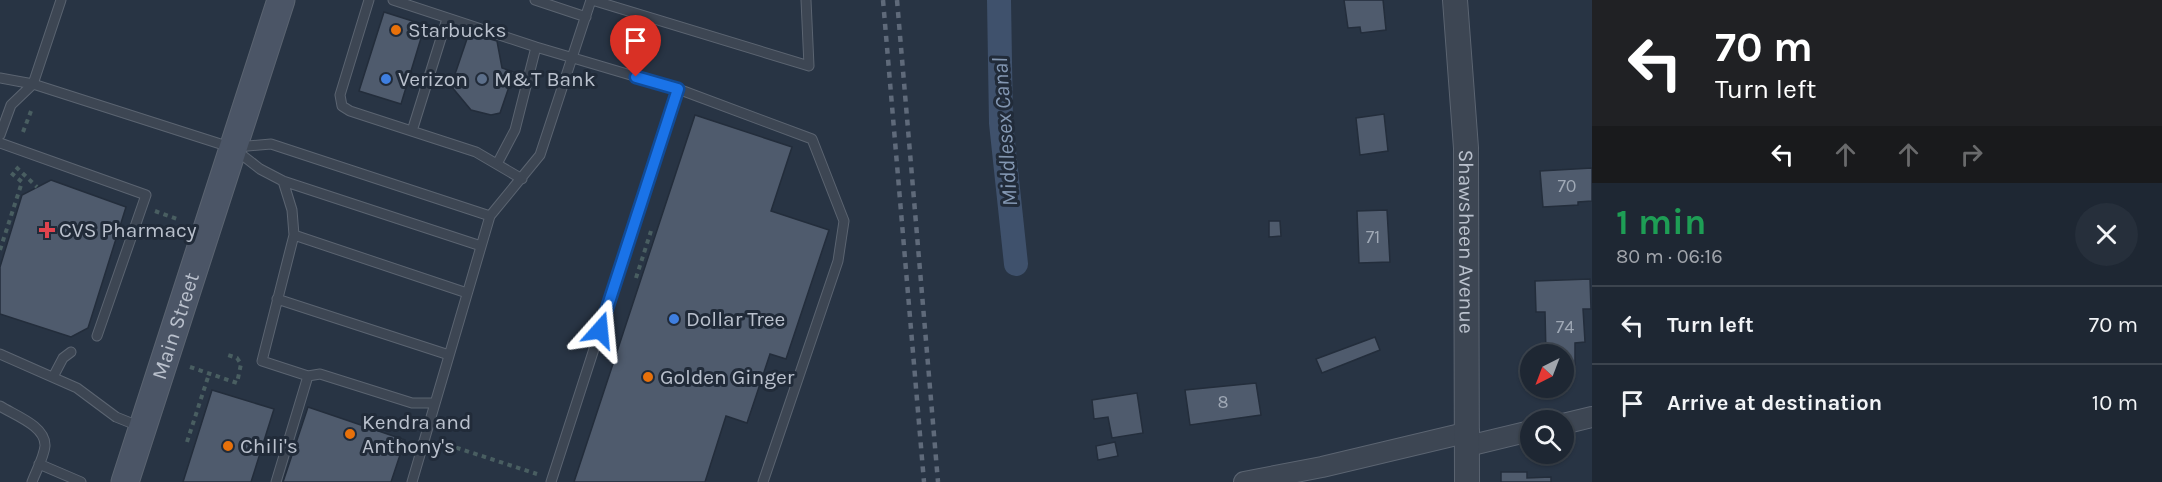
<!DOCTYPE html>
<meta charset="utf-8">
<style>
body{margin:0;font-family:Karla,sans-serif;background:#262f3b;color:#f1f3f6;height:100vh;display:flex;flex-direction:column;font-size:22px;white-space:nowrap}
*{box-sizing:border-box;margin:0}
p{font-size:20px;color:#a1a5ac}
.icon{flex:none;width:33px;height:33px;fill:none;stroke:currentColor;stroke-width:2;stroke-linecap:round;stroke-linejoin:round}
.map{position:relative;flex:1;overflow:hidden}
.panel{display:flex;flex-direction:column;background:#1e2733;width:570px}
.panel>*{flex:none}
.top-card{background:#202124;color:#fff;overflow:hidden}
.needle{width:39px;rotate:222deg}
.controls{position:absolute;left:1520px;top:344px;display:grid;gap:12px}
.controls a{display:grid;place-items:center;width:54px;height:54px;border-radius:50%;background:#1e2733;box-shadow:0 2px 4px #0004,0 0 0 2px #3c444e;font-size:30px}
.pin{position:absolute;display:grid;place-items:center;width:51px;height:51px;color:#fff;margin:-62px -26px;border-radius:50% 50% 50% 0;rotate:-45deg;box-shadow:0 0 6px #0007}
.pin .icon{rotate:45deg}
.me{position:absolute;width:66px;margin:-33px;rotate:18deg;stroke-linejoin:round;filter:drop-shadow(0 0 4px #0008)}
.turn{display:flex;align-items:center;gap:21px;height:126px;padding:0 24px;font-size:27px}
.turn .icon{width:78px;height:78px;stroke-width:2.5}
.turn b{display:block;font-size:42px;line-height:51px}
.lanes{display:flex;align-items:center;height:57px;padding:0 24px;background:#0003;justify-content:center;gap:30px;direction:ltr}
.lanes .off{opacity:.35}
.round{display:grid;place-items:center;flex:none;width:63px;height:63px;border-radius:32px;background:#262f3b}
.head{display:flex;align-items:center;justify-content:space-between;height:102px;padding:0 24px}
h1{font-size:36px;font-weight:700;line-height:45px;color:#1e9e55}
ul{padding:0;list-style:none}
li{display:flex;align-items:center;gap:18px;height:78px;padding:0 24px;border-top:2px solid #3c444e}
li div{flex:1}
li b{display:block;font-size:22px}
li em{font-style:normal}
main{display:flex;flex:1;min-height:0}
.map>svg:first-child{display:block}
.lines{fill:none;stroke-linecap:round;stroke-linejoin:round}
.canal{stroke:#3f516c;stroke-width:24}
.building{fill:#4f5b6d;stroke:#232d3b;stroke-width:1.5}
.service-casing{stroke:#5b6471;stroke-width:11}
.minor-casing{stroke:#5b6471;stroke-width:22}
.tertiary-casing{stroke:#5b6471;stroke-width:26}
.secondary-casing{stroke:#5b6471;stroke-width:29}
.path{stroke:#495e61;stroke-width:4;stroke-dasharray:4.5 4.5;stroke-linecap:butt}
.service{stroke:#3d4653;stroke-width:9}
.minor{stroke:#3d4653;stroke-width:20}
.tertiary{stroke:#3d4653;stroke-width:24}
.secondary{stroke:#4b5566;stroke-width:27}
.rail{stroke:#5f6a7a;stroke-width:4.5;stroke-dasharray:6 6;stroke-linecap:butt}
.route-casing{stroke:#114b97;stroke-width:15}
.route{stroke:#1a73e8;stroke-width:10}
.food-dot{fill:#e8710a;stroke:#212b39;stroke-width:2}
.shop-dot{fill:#3f7fe0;stroke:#212b39;stroke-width:2}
.service-dot{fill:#5c6f8a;stroke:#212b39;stroke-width:2}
.health-dot{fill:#e0444e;stroke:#212b39;stroke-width:2}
.labels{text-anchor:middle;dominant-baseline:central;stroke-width:6;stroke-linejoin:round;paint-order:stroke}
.number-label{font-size:18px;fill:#9fa8b5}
.poi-label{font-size:21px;fill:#bac1cd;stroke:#212b39;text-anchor:start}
.street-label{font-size:21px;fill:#bac1cd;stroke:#212b39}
.water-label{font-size:22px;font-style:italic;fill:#8397b2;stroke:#212b39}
</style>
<main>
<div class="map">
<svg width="1592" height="482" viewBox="0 0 1592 482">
<rect width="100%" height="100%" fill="#283444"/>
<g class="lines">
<path class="canal" d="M999 0 1001 123 1016 264"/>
</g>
<path class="building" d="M1344 0H1383L1386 30 1361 33 1360 27 1348 28Z
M384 12 425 25 401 104 359 91Z
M469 33 497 41 502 68 514 72 500 113 491 115 471 110 451 86Z
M1384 114 1388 151 1360 155 1356 118Z
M695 115 792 147 771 211 829 230 786 359 770 354 747 423 726 416 705 482H574Z
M1592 168V201L1578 202V205L1543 207 1540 171Z
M51 180 126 207 88 328 71 337 0 314V267L22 195Z
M1387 210 1390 262 1359 263 1357 211Z
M1269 221H1280L1281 236 1269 237Z
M1590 279 1591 309H1583L1585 342 1575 343V365L1563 366V354H1546L1545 312H1536L1535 281Z
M1375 337 1380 350 1322 373 1316 359Z
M1256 383 1261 415 1190 425 1185 390Z
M212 390 274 409 251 482H183Z
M1137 393 1143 433 1112 438 1108 417 1094 419 1092 400Z
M308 407 405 440 391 482H283Z
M1115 442 1118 456 1098 460 1096 446Z
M1501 472H1527V478L1551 477V482H1501Z"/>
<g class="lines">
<g class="service-casing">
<path id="service" d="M61 0 33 84 233 148 260 169 283 181 481 246
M369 0 340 95 342 106 350 111 476 152 522 179
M393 0 536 47 678 89 812 139 844 221 838 261 763 482
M535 0 586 17
M592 0 809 66 806 0
M0 78 33 84 11 105 0 135
M412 131 447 19
M0 143 146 195 97 336
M237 147 271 144 490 216
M497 164 515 130 536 47
M283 181 292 210 294 235 262 361 308 376 320 374 412 403H434
M294 235 467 293
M277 299 449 355
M0 354 77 388 116 417 141 427
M53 377 63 358 71 352
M0 406C14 415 46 426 45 446 44 457 36 471 32 482
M39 464 81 482
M276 482 308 376
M412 482 490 216 540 155 591 0
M551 482 678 89"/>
</g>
<g class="minor-casing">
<path id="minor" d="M1563 424 1592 417
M1468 446 1530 431
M1244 482 1322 467 1469 432"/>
</g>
<g class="tertiary-casing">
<g id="tertiary">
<path id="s1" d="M1455 0 1466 148 1467 482"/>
</g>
</g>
<g class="secondary-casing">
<g id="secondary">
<path id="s2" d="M125 482 281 0"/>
</g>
</g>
<path class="path" d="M23 132 31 111
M16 167 37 187
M155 211 180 220
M0 250 22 182 10 172
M636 278 651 231
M190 367 237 383 241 364 237 358 225 354
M187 442 209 374
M439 442 537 474"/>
<use href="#service" class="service"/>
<use href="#minor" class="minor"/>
<use href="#tertiary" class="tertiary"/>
<use href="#secondary" class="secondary"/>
<path class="rail" d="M883 0 924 482
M897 0 938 482"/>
</g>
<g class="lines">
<g class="route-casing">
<path id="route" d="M600 330 678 89 636 77"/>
</g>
<use href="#route" class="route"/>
</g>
<g class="food-dot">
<circle cx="396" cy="30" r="6"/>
<circle cx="648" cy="377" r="6"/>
<circle cx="350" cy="434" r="6"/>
<circle cx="228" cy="446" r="6"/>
</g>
<g class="shop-dot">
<circle cx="386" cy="79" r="6"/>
<circle cx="674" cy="319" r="6"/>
</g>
<circle class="service-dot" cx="482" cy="79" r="6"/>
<path class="health-dot" d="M44 221h6v6h6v6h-6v6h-6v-6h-6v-6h6z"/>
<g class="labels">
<g class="number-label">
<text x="1567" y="186">70</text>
<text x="1373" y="237">71</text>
<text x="1565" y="327">74</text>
<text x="1223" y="402">8</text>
</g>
<g class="poi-label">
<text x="408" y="30">Starbucks</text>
<text x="398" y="79">Verizon</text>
<text x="494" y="79">M&amp;T Bank</text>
<text x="59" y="230">CVS Pharmacy</text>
<text x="686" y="319">Dollar Tree</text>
<text x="660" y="377">Golden Ginger</text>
<text x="362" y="422">Kendra and<tspan x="362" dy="24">Anthony's</tspan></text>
<text x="240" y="446">Chili's</text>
</g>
<g class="street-label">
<text stroke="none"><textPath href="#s1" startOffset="242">Shawsheen Avenue</textPath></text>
<text stroke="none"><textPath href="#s2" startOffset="164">Main Street</textPath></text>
</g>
<g class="water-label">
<text transform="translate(1005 132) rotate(-94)">Middlesex Canal</text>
</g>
</g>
</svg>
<div class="controls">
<a><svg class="needle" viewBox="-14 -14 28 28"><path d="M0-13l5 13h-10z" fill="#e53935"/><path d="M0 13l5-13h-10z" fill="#a1a5ac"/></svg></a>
<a><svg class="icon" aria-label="search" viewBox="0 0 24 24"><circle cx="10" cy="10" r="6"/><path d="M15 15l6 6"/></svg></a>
</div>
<div class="pin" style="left:636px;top:77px;background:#d93025"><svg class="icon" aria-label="arrive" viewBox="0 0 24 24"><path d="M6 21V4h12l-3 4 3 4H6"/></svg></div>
<svg class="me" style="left:600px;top:330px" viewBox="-20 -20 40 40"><path d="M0-17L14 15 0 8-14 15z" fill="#1a73e8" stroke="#fff" stroke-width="4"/></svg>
</div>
<section class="panel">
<div class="top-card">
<div class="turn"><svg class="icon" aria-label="left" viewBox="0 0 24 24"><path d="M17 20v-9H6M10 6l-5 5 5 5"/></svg><div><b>70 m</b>Turn left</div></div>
<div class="lanes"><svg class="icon" aria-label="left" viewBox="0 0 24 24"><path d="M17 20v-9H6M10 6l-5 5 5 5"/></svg><svg class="icon off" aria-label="ahead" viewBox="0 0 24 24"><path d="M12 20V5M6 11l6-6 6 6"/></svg><svg class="icon off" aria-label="ahead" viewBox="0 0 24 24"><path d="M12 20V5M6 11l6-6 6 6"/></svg><svg class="icon off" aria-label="right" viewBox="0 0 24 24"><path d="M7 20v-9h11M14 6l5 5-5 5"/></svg></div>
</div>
<div class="head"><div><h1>1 min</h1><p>80 m · 06:16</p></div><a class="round"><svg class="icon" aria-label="close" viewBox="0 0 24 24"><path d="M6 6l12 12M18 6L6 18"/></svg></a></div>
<ul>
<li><svg class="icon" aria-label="left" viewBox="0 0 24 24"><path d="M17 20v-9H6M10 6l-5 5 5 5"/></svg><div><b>Turn left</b></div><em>70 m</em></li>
<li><svg class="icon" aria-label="arrive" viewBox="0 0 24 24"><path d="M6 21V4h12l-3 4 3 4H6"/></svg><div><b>Arrive at destination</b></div><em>10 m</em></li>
</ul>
</section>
</main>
